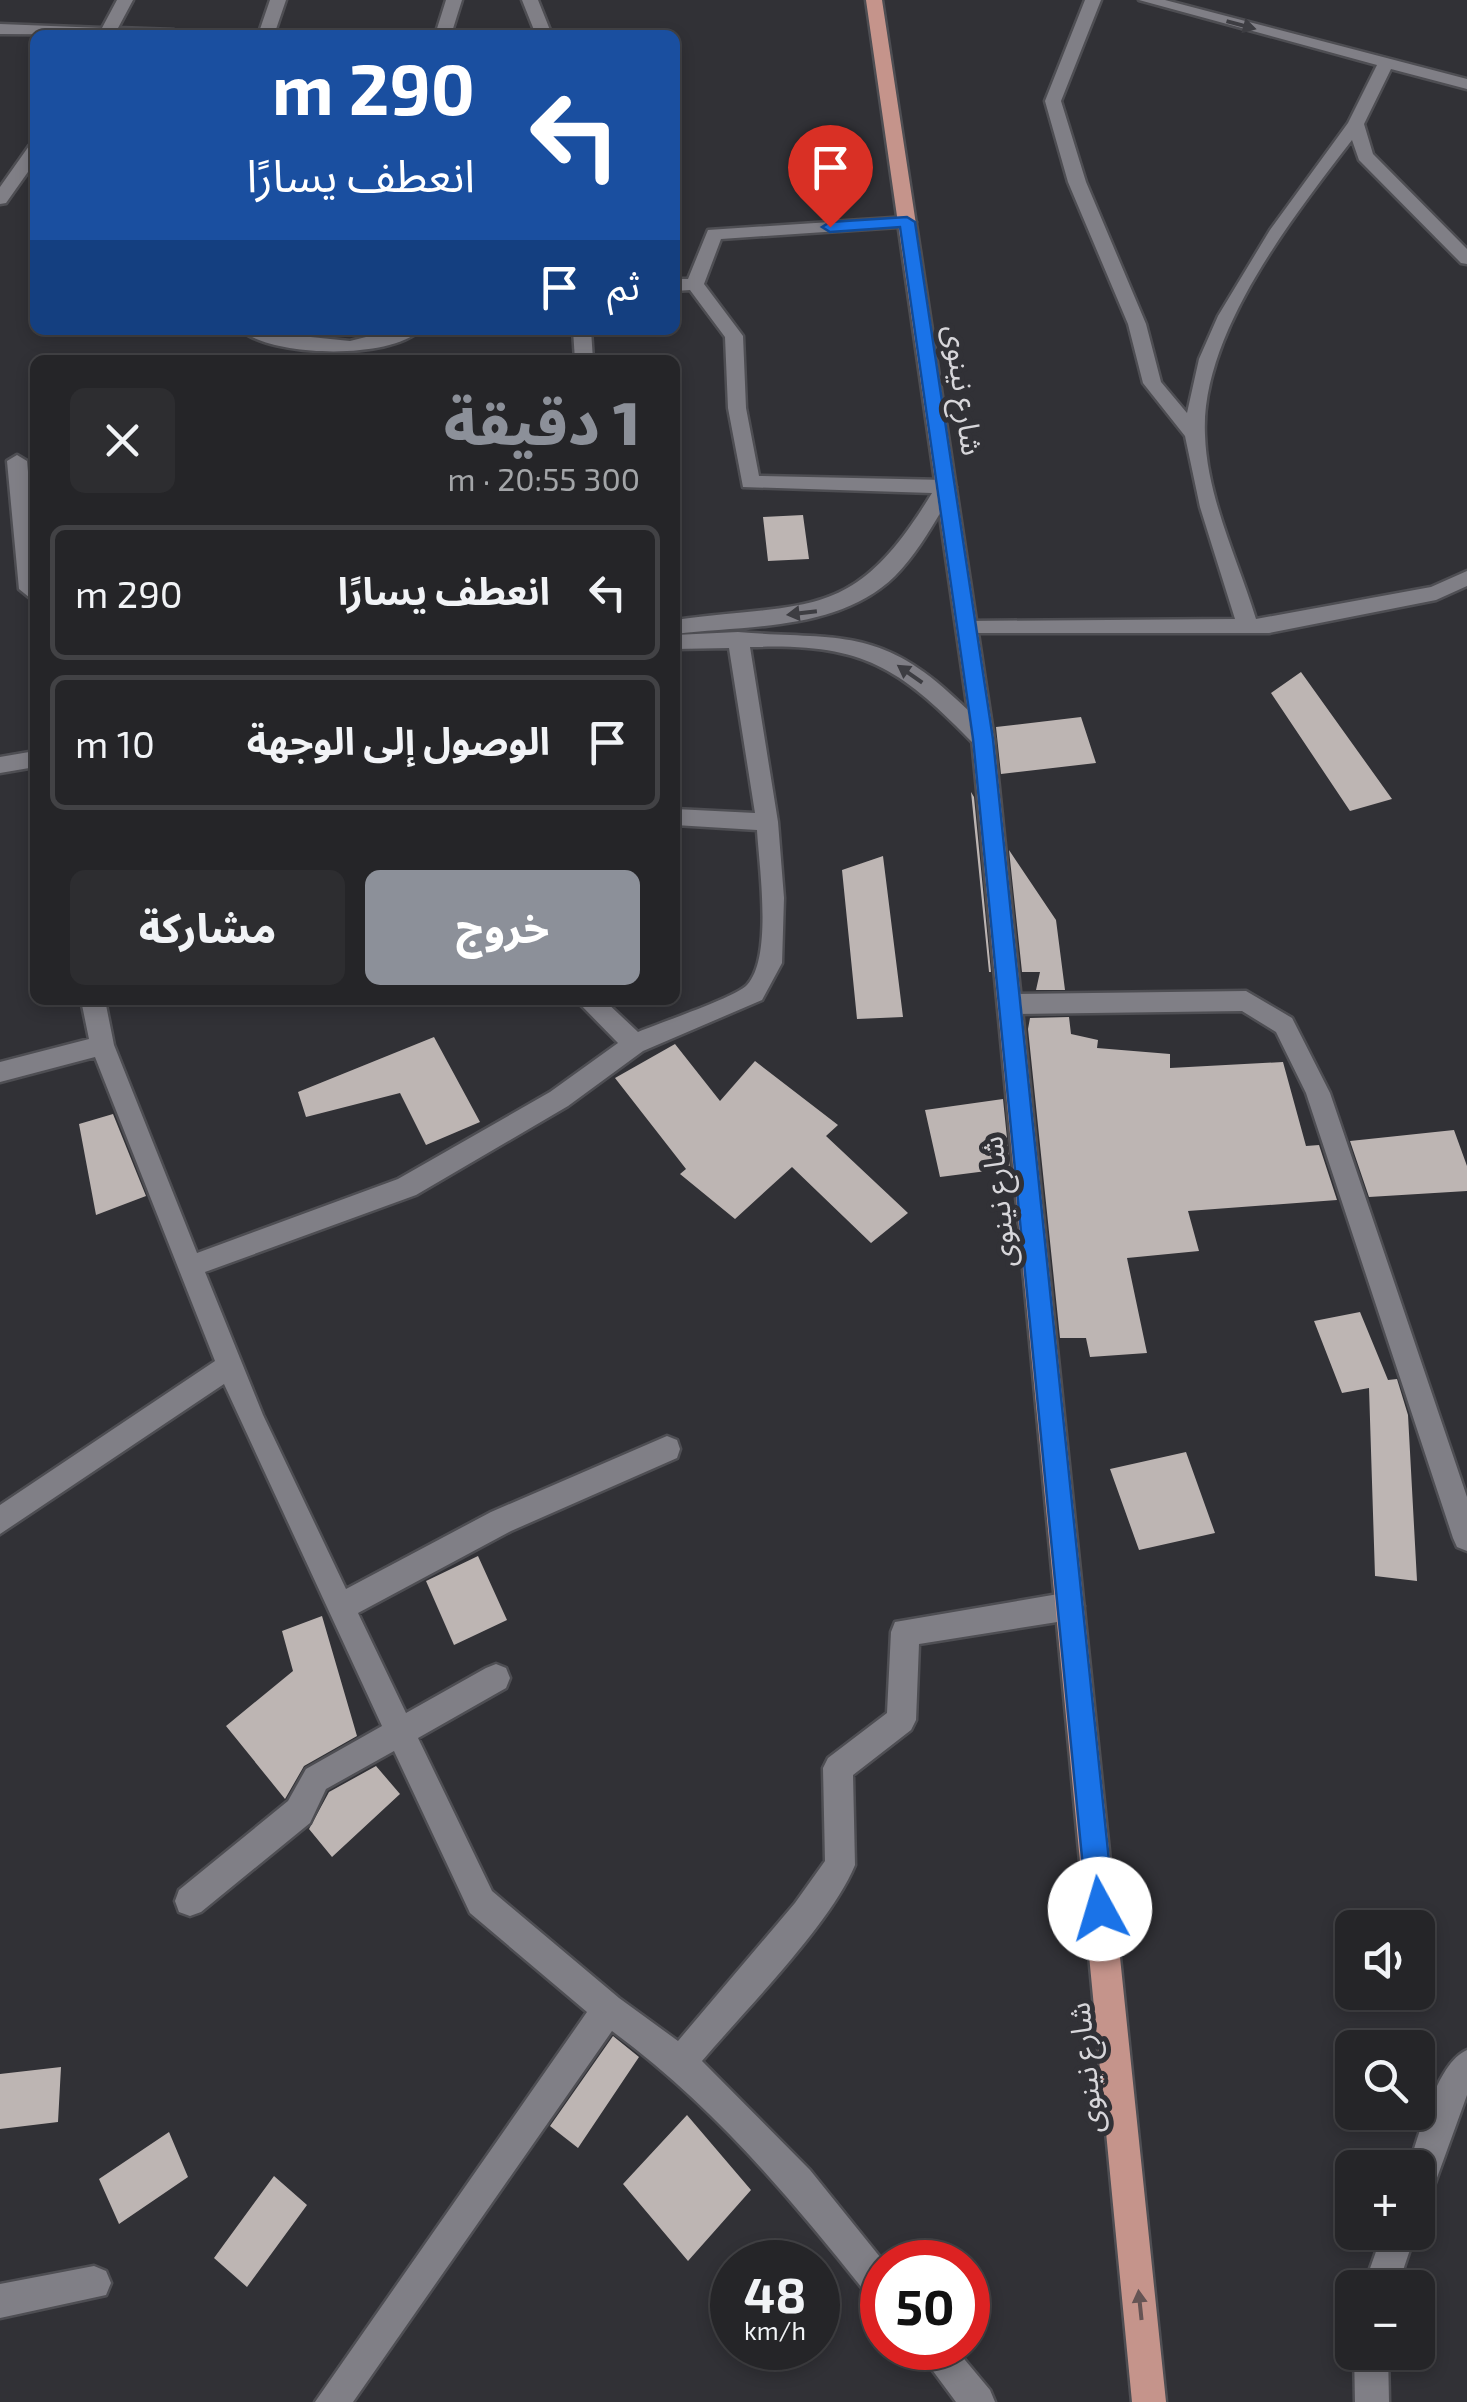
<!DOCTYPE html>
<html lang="ar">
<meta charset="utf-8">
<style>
body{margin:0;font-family:"Exo 2","Noto Sans Arabic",sans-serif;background:#2d2d30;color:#f1f3f6;direction:rtl;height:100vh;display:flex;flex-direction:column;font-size:38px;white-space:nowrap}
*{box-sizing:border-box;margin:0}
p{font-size:32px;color:#a3a5a8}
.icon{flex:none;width:55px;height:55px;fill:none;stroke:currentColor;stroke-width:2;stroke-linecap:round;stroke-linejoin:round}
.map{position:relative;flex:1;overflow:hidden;direction:ltr}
.details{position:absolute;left:30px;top:355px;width:650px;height:650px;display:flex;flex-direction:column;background:#252528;border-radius:15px;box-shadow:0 5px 15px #0003,0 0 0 2px #424245;direction:rtl}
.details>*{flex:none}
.hud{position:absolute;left:30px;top:30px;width:650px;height:305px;border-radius:15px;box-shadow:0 5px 15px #0003,0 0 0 2px #424245;direction:rtl;background:#1a4fa0;color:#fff;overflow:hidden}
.controls{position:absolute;left:1335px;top:1910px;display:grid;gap:20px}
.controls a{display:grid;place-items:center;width:100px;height:100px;border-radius:15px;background:#252528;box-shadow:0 5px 15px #0003,0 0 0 2px #424245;font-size:50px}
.speed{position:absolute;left:710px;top:2240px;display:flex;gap:20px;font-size:50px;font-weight:700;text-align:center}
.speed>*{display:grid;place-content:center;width:130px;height:130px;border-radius:50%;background:#252528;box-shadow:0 5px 15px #0003,0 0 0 2px #424245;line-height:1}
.speed small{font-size:25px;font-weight:400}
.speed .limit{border:15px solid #d22;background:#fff;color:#111}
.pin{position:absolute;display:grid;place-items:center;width:85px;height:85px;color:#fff;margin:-102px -42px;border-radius:50% 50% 50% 0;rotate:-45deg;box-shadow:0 0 10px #0007}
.pin .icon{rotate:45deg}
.me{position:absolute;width:110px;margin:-55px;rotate:354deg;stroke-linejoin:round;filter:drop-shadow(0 0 8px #0008)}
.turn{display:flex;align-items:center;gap:35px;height:210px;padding:0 40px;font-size:45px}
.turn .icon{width:130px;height:130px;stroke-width:2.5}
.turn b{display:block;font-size:70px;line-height:85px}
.then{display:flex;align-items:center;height:95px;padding:0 40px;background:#0003;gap:20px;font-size:38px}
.round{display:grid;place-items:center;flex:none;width:105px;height:105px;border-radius:15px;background:#2d2d30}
.head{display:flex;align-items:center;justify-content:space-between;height:170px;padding:0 40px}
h1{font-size:60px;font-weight:800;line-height:75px;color:#8c9099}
.action{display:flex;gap:20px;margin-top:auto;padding:20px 40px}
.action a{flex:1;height:115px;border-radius:15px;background:#8c9099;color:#fff;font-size:40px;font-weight:800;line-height:115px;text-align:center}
.action a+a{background:#2d2d30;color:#f1f3f6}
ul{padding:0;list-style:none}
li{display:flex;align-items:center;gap:30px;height:135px;margin:0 20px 15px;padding:0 20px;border:5px solid #424245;border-radius:15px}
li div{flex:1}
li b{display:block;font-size:38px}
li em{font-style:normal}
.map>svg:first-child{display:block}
.building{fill:#bdb5b3}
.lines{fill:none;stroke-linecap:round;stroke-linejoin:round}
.minor-casing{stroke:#4e4e53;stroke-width:5}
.major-casing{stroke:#4e4e53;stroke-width:5}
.minor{fill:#807f86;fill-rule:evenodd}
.major{fill:#c5948b;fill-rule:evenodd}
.oneway{fill:#3d3d42}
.oneway2{fill:#655454}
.route{fill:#1a73e8;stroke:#114b97;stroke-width:2.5}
.labels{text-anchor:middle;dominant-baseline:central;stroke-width:10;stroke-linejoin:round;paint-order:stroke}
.street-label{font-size:30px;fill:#d7d6da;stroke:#313136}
</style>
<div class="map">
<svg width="1467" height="2402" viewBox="0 0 1467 2402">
<rect width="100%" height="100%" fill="#313136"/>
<path class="building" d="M803 515 809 559 768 561 763 517Z
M1301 672 1392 799 1350 811 1271 693Z
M1081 717 1096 763 1001 774 996 727Z
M971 792 974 797 991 972H989Z
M1009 850 1056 920 1065 990H1036L1040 972H1022Z
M883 856 903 1017 857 1019 842 870Z
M1069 1017 1071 1034 1098 1040 1097 1048 1170 1054V1068L1283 1062 1306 1146 1319 1145 1337 1200 1188 1211 1199 1251 1127 1258 1147 1353 1090 1357 1086 1338H1060L1028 1029 1030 1018Z
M434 1037 480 1122 426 1145 400 1093 306 1117 298 1092Z
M675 1044 720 1101 755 1061 838 1125 826 1136 908 1213 871 1243 792 1167 735 1219 680 1174 686 1169 615 1078Z
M1003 1099 1010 1168 940 1177 925 1110Z
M113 1114 146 1196 96 1215 79 1124Z
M1454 1130 1467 1166V1191L1369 1197 1350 1141Z
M1360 1312 1388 1380 1397 1379 1408 1415 1417 1581 1375 1576 1369 1388 1342 1393 1314 1321Z
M1186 1452 1215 1533 1139 1550 1110 1469Z
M478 1556 507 1620 454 1645 426 1581Z
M322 1616 357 1736 304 1766 285 1799 226 1726 293 1671 282 1631Z
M376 1766 400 1794 332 1857 309 1829 329 1792Z
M613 2036 639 2057 578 2148 550 2126Z
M61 2067 58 2122 0 2129V2074Z
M687 2115 751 2190 688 2261 623 2184Z
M169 2132 188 2177 119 2224 99 2179Z
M274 2176 307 2205 247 2287 214 2258Z"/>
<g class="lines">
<g class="minor-casing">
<path id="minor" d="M117 0H133L118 28 174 30 182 35 0 34V24L102 28Z
M270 0H286L274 35H258Z
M446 0H462L451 35H435Z
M522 0H538L552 35H536Z
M1085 0H1101L1061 101 1086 182 1146 324 1161 382 1187 413 1199 359 1218 316 1270 230 1348 123 1377 65 1139 0H1165L1467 79V89L1391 69 1364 124 1373 154 1467 249V264L1461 263 1359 160 1352 140C1293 217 1200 334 1205 435 1207 498 1238 560 1256 619L1431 587 1467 571V586L1436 600 1269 633H960L957 628 967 621 1235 619 1200 507 1185 436 1143 383 1128 324 1068 182 1045 101Z
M35 145V162L6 203 0 204V187L29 146Z
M907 217 916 222 913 226 721 239 704 284 743 336 746 408 759 476 946 480 956 487C937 517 920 551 895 576 839 631 748 625 675 634V620C812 601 853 623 932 493L743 487 728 408 725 337 690 290 675 291V279H688L708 230Z
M241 330 350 341 394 330H420C389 360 272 357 241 330Z
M573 330H591L593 360H575Z
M17 455 27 461 35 547V602L19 589 7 461Z
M738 632C833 640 879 625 956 699 969 711 984 724 994 739L983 747 975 745C898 666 863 643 750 647L778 822 784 898 782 963 762 1000 643 1051 568 1106 416 1195 205 1272 263 1415 346 1589 491 1512 667 1436 677 1440 680 1449 677 1458 511 1531 358 1613 406 1713 486 1668 496 1664 506 1668 510 1678 506 1688 418 1738 492 1891 619 1998 678 2041 795 1903 825 1861 823 1768 828 1758 887 1713 891 1632 895 1622 1070 1592 1080 1596 1084 1606 1080 1616 1070 1620 919 1644 916 1720 911 1730 853 1775 855 1865C830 1925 746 2009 702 2061L810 2170 884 2262 882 2302 870 2298C792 2200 713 2105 612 2031L353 2402H315L587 2012 470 1913 394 1751 326 1789 310 1823 201 1912 190 1916 179 1912 175 1901 179 1890 288 1801 306 1769 382 1726 224 1384 0 1534V1505L215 1361 95 1057 0 1082V1062L89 1039 81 1000H105L114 1045 197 1253 398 1179 550 1092 618 1043 576 1000H604L638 1032C659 1023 734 998 747 985 773 957 759 866 757 830L675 825V809L755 813 729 648 675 649V635Z
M35 751V767L0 773V757Z
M1246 991 1292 1018 1330 1093 1467 1497V1551L1457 1547 1453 1538 1306 1093 1276 1032 1242 1011 1010 1014 998 1004 1010 994Z
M1467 2050V2095L1430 2197 1418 2201V2168H1408C1419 2137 1436 2063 1467 2050Z
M1383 2232H1416L1397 2288H1363Z
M94 2266 106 2271 111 2283 106 2295 0 2318V2284Z
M916 2348H955L990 2390 995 2402H956Z
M1354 2352H1388L1389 2402H1355Z"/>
</g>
<g class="major-casing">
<path id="major" d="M866 0H882L994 739 1166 2402H1132L972 739Z"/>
</g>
<use href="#minor" class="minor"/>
<use href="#major" class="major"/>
</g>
<defs><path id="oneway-solid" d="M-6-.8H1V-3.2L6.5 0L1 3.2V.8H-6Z" transform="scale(2.5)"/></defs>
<g class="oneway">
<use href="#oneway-solid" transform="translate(1241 25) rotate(15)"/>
<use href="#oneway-solid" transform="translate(802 613) rotate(173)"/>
<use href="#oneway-solid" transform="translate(910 674) rotate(-145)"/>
</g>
<use class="oneway2" href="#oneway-solid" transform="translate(1140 2305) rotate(-96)"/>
<path class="route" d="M907 217 915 222 993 739 1114 1909 1110 1919 1100 1923 1091 1919 1087 1909 973 739 900 227 830 232 822 227 830 222Z"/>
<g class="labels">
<g class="street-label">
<text transform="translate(965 390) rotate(82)">شارع نينوى</text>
<text transform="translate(997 1202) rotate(-96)">شارع نينوى</text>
<text transform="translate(1084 2068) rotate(-96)">شارع نينوى</text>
</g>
</g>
</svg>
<div class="controls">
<a><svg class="icon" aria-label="sound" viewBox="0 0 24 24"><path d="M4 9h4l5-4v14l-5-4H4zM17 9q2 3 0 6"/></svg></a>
<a><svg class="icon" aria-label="search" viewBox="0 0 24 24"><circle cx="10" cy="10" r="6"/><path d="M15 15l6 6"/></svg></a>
<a>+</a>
<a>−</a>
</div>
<div class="speed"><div>48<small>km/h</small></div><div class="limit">50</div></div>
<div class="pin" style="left:830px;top:227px;background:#d93025"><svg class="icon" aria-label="arrive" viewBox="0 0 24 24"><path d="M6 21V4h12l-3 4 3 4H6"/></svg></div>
<svg class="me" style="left:1100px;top:1909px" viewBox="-20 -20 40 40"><circle r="19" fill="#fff"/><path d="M0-13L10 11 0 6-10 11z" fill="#1a73e8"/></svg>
<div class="hud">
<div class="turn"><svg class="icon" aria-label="left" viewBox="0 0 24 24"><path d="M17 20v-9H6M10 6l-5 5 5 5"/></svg><div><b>290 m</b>انعطف يسارًا</div></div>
<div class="then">ثم<svg class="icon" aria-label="arrive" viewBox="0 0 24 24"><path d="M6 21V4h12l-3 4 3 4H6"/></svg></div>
</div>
<section class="details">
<div class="head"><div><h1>1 دقيقة</h1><p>300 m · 20:55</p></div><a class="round"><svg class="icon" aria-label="close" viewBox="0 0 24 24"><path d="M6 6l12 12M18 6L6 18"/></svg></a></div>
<ul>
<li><svg class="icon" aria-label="left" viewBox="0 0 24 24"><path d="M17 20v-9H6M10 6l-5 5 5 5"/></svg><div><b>انعطف يسارًا</b></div><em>290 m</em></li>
<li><svg class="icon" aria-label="arrive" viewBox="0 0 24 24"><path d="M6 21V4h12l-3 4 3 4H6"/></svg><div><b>الوصول إلى الوجهة</b></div><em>10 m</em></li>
</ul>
<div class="action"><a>خروج</a><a>مشاركة</a></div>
</section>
</div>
